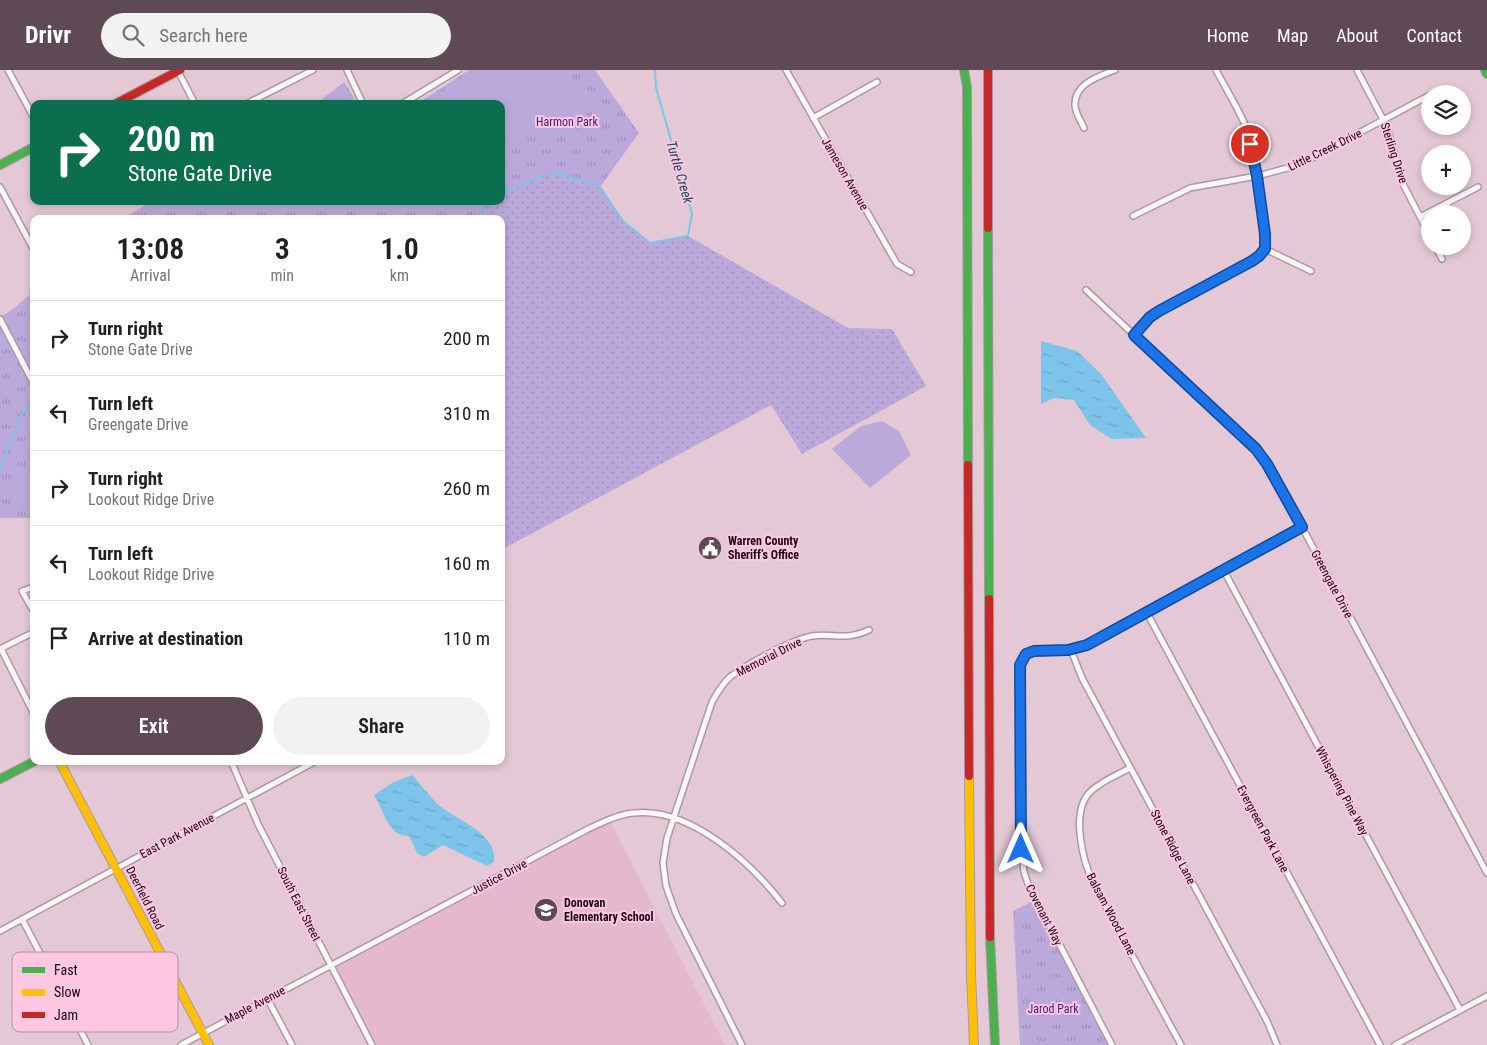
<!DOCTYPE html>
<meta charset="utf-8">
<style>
body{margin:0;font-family:"Roboto Condensed",sans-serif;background:#f2f2f2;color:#202124;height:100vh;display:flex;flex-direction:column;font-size:19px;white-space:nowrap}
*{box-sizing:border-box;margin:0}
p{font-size:16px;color:#757577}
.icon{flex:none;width:28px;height:28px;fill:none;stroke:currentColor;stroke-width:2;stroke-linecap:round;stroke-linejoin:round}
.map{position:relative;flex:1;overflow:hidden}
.sheet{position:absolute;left:30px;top:145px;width:475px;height:550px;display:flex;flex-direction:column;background:#fff;border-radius:10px;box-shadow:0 2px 8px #0003}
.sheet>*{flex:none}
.hud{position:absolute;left:30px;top:30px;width:475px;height:105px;border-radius:10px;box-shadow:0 2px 8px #0003;background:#0b6e4f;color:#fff;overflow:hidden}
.fabs{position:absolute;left:1421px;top:15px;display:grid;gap:10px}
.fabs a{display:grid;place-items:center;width:50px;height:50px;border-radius:50%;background:#fff;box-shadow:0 2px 8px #0003;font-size:25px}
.pin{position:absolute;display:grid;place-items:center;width:42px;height:42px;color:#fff;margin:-21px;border:2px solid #fff;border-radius:50%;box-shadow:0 1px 5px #0007}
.me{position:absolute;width:55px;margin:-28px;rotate:0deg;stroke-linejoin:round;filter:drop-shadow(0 0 4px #0008)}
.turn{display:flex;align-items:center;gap:18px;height:105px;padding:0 15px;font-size:22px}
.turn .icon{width:65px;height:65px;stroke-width:2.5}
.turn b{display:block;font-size:35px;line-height:42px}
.eta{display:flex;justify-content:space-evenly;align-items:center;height:85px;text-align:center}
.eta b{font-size:30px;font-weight:600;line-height:35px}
.cta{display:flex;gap:10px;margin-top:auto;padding:10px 15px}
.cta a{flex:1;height:58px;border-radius:30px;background:#5e4954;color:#fff;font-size:20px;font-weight:600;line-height:58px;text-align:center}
.cta a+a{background:#f2f2f2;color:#202124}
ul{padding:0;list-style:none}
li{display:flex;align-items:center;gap:15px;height:75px;padding:0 15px;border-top:1px solid #e0e0e0}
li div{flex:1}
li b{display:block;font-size:19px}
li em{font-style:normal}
header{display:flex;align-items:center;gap:30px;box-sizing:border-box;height:70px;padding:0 25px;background:#5e4954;color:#fff}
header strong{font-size:24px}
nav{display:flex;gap:28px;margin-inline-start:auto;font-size:18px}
.search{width:350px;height:45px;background:#f2f2f2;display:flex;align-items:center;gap:12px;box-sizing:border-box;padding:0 18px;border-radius:28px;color:#757577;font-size:19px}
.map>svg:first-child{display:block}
.built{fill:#e6b8ce}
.grass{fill:url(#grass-dots)}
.park{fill:url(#park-tufts)}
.pitch{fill:#bca9db}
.water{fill:url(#water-ripples)}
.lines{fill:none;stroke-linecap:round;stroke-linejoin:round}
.stream{stroke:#7cc4ea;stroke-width:2}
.street-casing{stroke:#ad98a2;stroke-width:8}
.fast-casing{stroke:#ad98a2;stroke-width:10}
.slow-casing{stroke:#ad98a2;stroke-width:10}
.jam-casing{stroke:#ad98a2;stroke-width:10}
.street{stroke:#fbf7f9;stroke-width:5}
.fast{stroke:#4caf50;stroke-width:8}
.slow{stroke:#ffc107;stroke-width:8}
.jam{stroke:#c62828;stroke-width:8}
.route-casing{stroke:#114b97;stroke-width:12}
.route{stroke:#1a73e8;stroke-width:9}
.labels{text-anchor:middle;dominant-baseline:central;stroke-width:4;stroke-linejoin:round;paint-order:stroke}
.park-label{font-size:12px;fill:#3c2083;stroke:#ffc7e1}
.street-label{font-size:12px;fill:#16050e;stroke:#ffc7e1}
.poi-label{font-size:12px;font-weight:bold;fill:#16050e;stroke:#ffc7e1;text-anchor:start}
.water-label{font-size:14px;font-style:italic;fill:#1a4a5e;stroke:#ffc7e1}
.key{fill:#ffc7e1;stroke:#b98da2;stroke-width:1}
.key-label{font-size:14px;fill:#16050e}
</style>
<header>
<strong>Drivr</strong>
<div class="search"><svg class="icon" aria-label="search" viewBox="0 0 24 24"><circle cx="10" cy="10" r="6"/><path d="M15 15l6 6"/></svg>Search here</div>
<nav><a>Home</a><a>Map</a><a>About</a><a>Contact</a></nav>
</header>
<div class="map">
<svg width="1487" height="975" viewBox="0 0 1487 975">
<defs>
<pattern id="grass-dots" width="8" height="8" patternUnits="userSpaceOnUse" patternTransform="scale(1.25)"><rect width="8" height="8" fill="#bca9db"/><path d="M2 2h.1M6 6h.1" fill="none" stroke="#a190bb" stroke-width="1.8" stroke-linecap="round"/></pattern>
<pattern id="park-tufts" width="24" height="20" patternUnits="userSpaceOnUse" patternTransform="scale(1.25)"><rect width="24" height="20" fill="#bca9db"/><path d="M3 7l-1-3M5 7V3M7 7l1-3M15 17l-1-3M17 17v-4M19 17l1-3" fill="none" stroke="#a190bb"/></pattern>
<pattern id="water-ripples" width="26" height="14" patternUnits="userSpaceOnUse" patternTransform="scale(1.25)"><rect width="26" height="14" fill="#7cc4ea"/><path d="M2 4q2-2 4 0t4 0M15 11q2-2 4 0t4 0" fill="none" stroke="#6aa7c8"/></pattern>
</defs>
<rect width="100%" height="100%" fill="#e4c8d5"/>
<path class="built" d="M609 749 725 975H372L331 895Z"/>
<path class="grass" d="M558 103 600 117 623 151 650 173 688 166 848 258 892 259 926 316 802 384 771 335 501 480V149H474L490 131H501V123Z"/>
<path class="park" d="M469 0H595L639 63 600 117 558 103 501 123V34H417Z
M344 12 353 26 355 34H316Z
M153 131H490L474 149H121Z
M34 221V448H0V247L12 240Z
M1035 830 1113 975H1020L1013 841Z"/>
<path class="pitch" d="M488 0H548L590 39C561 59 538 71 501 66V34H450L448 32Z
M882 351 899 361 911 385 870 418 832 379 861 356Z
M25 411 34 428V432L25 437 15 416Z
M1052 907H1062L1061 928H1050Z"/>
<path class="water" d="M1041 271 1077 281 1101 304 1146 368 1112 369 1090 355 1074 330 1054 328 1041 334Z
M412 705C422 715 432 731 444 739 462 752 497 765 494 791L487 796 443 775 424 787 417 783 409 766C387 767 384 739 374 725L392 713Z"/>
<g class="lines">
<path class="stream" d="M501 123 540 107 558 103 600 117 623 151 650 173 688 166 692 143 656 18 655 0
M168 149H201
M474 149 490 131
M0 400 20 347 34 327"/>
<g class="street-casing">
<path id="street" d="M8 0 34 48
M347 0 363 34
M786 0 897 194 911 202
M1357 0 1387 57 1403 114 1430 166
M178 1 195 34
M246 34 313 0
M402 34 458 0
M813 48 877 12
M1084 58C1081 51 1075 43 1075 35 1074 14 1099 6 1115 0
M0 117 34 180
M1133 146 1190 118 1257 106 1299 95 1428 26
M1420 147 1478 117
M1435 176 1442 189
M1265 179 1311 201
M1086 220 1256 379 1267 394 1302 457 1487 803
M0 249 34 314
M1134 265 1150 247 1159 241 1252 191C1257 188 1263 184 1265 178 1269 163 1253 74 1246 57 1238 38 1226 19 1216 0
M1224 501 1460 940
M34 517 22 521 34 542
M1147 543 1380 975
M0 579 34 562
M1 579 34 644
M1071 580 1082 608 1267 951 1277 975
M231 691 258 754 372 975
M1130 698C1117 705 1101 711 1090 722 1070 742 1083 792 1094 815L1181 975
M22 849 88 975
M0 861 316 691
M267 928 292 975
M181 975 586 760C601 753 616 745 633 743 689 736 750 792 782 833
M742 975 676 844 666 816 663 793 667 768 712 632C717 623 722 614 730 607 747 594 791 570 812 566 835 563 845 571 869 560
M1112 975 1028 814 1024 802 1021 779 1020 595 1022 589 1030 582 1068 580 1087 575 1302 457
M1395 975 1487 926"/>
</g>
<g class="fast-casing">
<path id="fast" d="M964 0 967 17 968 395
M1485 0 1487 4
M0 95 34 77
M988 158 989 529
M0 709 35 691
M990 867 995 975"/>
</g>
<g class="slow-casing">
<path id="slow" d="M59 691 209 975
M969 706 971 905 974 975"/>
</g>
<g class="jam-casing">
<path id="jam" d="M988 0V158
M115 34 180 0
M968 395 969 706
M989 529 990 867"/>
</g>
<use href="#street" class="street"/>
<use href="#fast" class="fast"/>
<use href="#slow" class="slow"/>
<use href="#jam" class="jam"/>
</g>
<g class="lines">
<g class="route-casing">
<path id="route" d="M1021 779 1020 595 1026 584 1034 581 1068 580 1087 575 1302 457 1267 394 1256 379 1134 265 1150 247 1159 241 1252 191 1259 186 1265 179V164L1257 106 1250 74"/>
</g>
<use href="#route" class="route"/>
</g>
<defs>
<g id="civic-disc" transform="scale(1.25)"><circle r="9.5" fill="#5e4954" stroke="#ffc7e1"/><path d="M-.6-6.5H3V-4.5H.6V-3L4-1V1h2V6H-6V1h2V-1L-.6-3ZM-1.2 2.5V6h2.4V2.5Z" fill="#fff"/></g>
<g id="school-disc" transform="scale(1.25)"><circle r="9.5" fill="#5e4954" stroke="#ffc7e1"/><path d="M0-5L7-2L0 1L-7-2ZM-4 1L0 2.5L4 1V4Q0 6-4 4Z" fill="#fff"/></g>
</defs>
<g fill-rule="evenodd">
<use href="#civic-disc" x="710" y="478"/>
<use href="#school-disc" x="546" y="840"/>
</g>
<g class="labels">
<g class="park-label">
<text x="567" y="52">Harmon Park</text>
<text x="1053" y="939">Jarod Park</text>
</g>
<g class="street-label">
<text transform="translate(1325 80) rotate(-26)">Little Creek Drive</text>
<text transform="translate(1394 83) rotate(72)">Sterling Drive</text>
<text transform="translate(845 104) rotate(60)">Jameson Avenue</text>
<text transform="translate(1332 514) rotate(62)">Greengate Drive</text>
<text transform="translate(769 587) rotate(-27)">Memorial Drive</text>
<text transform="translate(1342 721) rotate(62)">Whispering Pine Way</text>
<text transform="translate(1263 759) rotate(62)">Evergreen Park Lane</text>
<text transform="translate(177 766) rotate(-28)">East Park Avenue</text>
<text transform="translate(1173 777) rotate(62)">Stone Ridge Lane</text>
<text transform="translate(499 807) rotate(-28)">Justice Drive</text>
<text transform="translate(145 828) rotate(63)">Deerfield Road</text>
<text transform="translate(299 834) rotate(63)">South East Street</text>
<text transform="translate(1111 844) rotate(62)">Balsam Wood Lane</text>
<text transform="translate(1044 845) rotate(63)">Covenant Way</text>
<text transform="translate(255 935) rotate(-28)">Maple Avenue</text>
</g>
<g class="poi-label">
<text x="728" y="471">Warren County<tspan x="728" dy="14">Sheriff’s Office</tspan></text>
<text x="564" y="833">Donovan<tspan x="564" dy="14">Elementary School</tspan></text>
</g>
<g class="water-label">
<text transform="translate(680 102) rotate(74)">Turtle Creek</text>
</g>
</g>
<rect x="12" y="882" width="166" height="80" rx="8" class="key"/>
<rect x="22" y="897" width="23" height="6" fill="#4caf50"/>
<rect x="22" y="919" width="23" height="7" fill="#ffc107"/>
<rect x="22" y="942" width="23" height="6" fill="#c62828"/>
<g class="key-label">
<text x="54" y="905">Fast</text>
<text x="54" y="927">Slow</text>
<text x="54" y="950">Jam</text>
</g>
</svg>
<div class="fabs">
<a><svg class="icon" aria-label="layers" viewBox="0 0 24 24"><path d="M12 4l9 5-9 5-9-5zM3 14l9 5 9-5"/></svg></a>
<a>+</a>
<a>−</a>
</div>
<div class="pin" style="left:1250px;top:74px;background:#d93025"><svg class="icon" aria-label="arrive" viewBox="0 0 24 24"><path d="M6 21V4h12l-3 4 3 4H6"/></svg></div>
<svg class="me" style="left:1021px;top:779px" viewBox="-20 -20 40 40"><path d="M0-17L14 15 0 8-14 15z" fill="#1a73e8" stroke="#fff" stroke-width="4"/></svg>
<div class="hud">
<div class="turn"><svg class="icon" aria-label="right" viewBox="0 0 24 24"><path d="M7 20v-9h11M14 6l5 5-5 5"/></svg><div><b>200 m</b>Stone Gate Drive</div></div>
</div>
<section class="sheet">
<div class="eta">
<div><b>13:08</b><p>Arrival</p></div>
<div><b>3</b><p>min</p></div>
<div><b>1.0</b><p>km</p></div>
</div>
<ul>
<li><svg class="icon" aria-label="right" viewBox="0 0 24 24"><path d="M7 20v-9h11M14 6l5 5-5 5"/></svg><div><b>Turn right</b><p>Stone Gate Drive</p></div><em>200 m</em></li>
<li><svg class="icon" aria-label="left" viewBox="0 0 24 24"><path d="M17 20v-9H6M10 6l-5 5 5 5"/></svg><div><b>Turn left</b><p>Greengate Drive</p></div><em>310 m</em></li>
<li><svg class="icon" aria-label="right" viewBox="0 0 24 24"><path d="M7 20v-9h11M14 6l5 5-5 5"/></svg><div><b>Turn right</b><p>Lookout Ridge Drive</p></div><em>260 m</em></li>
<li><svg class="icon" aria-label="left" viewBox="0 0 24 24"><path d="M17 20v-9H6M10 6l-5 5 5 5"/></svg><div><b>Turn left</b><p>Lookout Ridge Drive</p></div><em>160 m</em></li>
<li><svg class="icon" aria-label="arrive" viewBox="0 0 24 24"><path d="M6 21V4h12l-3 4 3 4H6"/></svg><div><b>Arrive at destination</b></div><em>110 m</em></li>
</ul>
<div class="cta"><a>Exit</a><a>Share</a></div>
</section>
</div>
